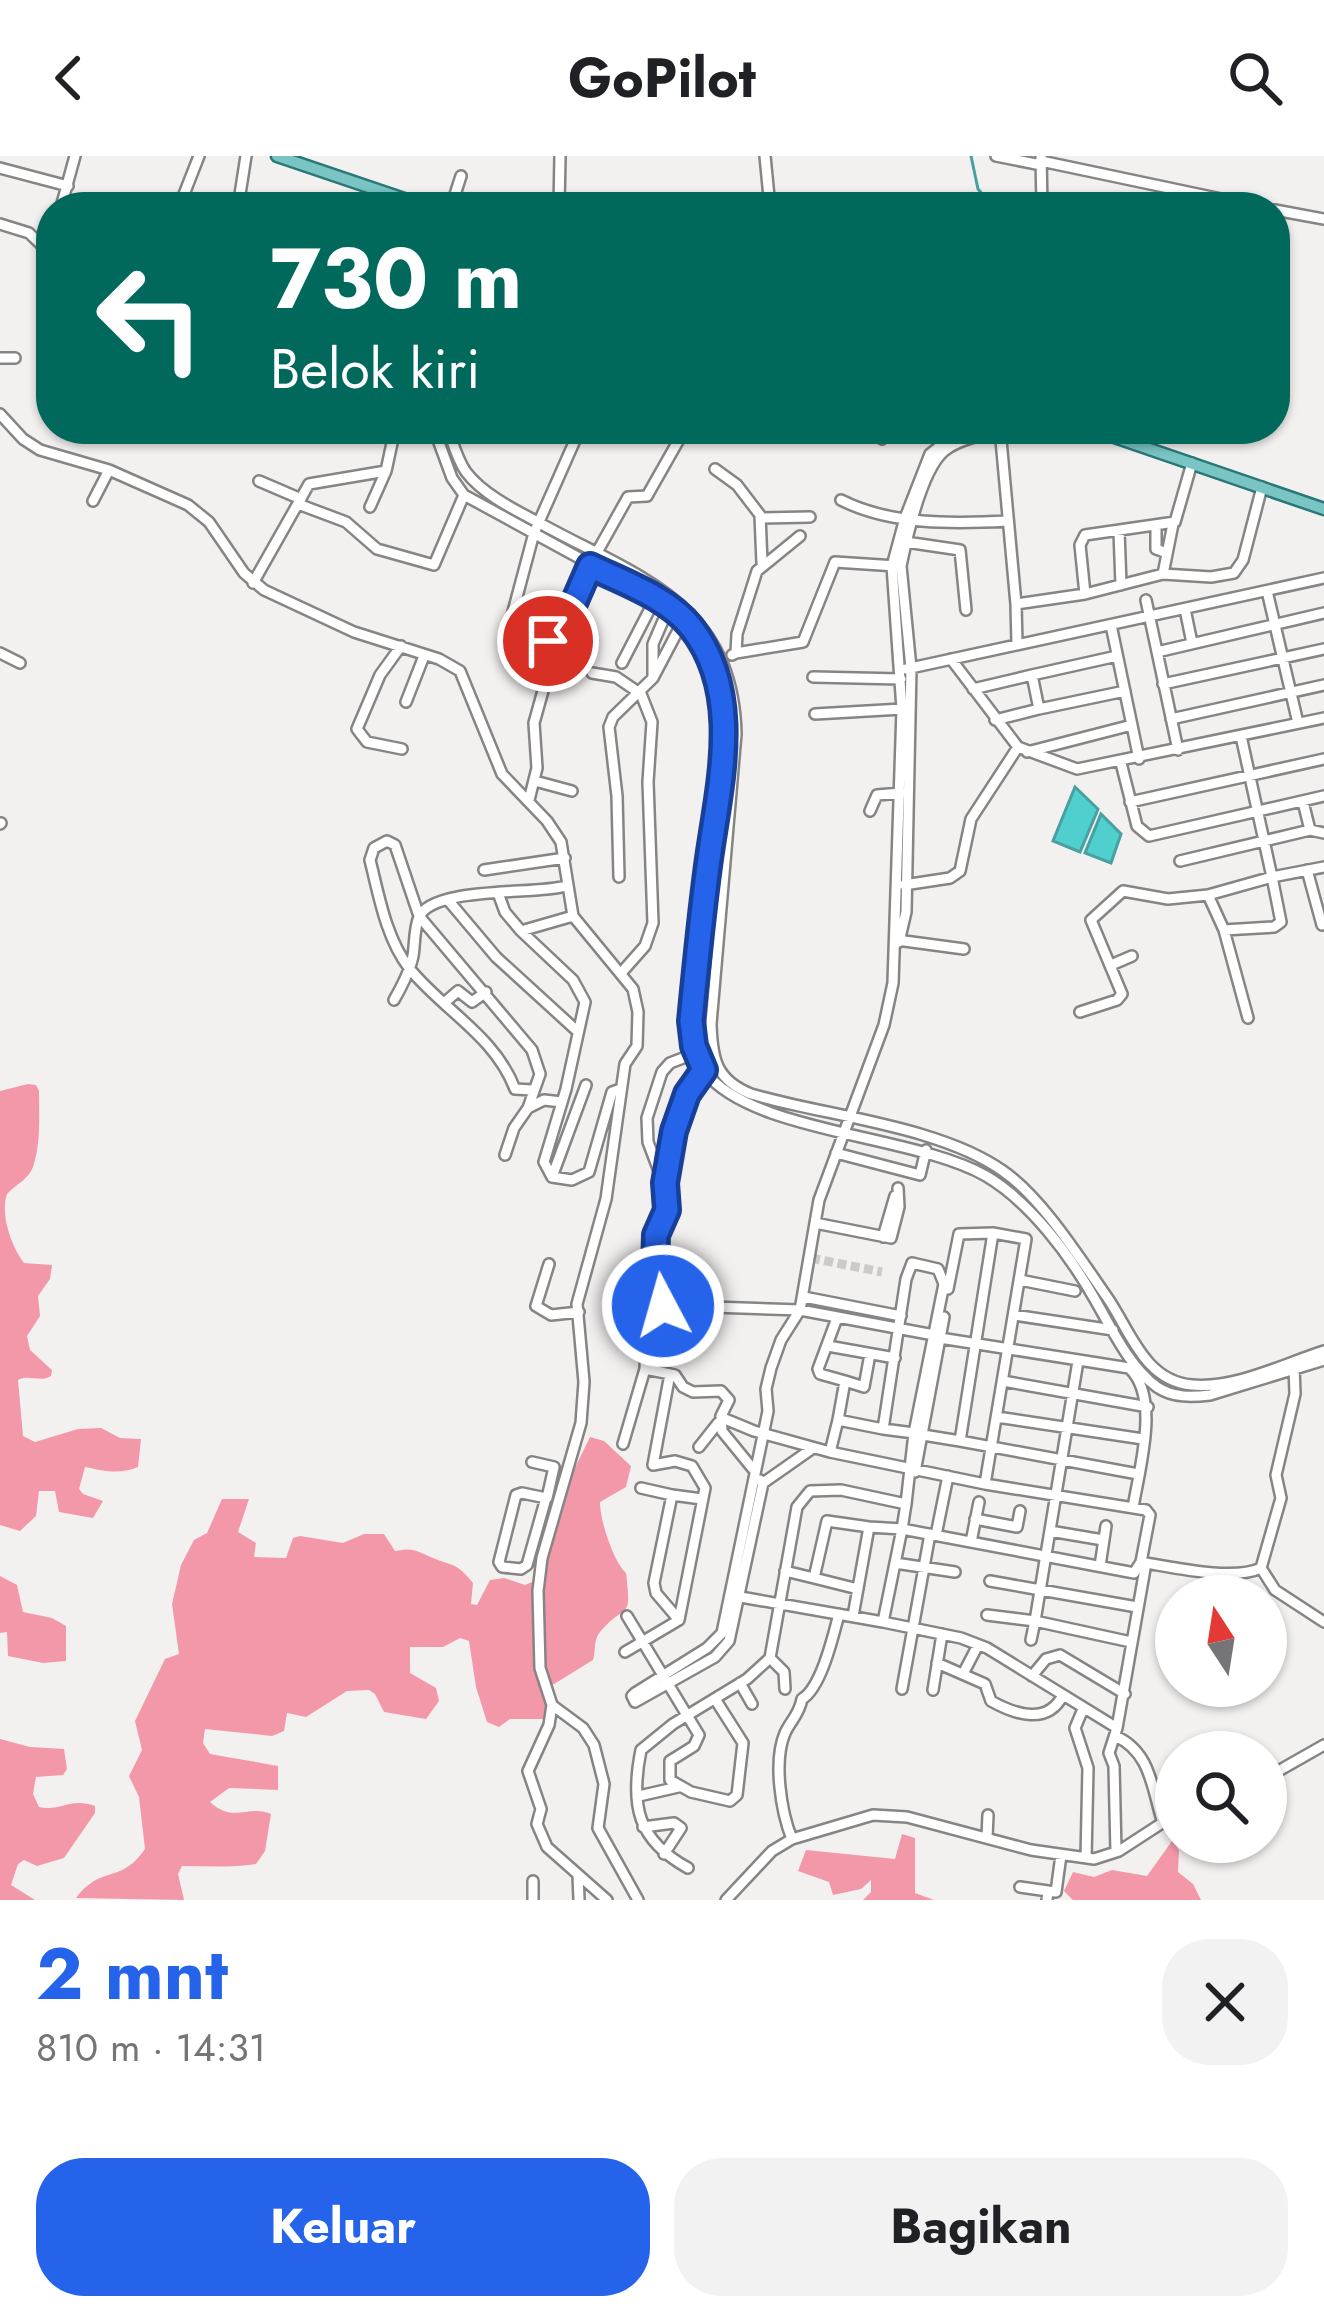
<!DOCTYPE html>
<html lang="id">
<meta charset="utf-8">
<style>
body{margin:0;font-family:Jost,sans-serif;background:#f2f2f2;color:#202124;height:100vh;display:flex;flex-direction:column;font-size:45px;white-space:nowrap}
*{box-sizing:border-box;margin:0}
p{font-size:39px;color:#757577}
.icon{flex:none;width:66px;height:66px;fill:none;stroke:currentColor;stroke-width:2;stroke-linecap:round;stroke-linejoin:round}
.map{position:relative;height:1744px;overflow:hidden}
.panel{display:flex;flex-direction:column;background:#fff;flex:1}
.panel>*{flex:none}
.banner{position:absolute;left:36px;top:36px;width:1254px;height:252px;border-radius:48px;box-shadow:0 3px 9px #0004;background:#00695c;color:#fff;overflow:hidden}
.needle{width:78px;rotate:348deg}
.fabs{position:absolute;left:1155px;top:1419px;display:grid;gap:24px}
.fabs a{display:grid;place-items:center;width:132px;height:132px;border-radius:50%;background:#fff;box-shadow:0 3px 9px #0004;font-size:60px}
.pin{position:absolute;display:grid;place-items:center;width:102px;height:102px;color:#fff;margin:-51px;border:6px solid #fff;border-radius:50%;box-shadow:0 3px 12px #0007}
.me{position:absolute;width:132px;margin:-66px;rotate:354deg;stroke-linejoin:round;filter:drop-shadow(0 0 9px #0008)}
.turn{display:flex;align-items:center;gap:42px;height:252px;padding:0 36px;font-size:54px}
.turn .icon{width:156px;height:156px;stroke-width:2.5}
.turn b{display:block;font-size:84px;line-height:102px}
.round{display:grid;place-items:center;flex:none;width:126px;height:126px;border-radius:48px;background:#f2f2f2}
.summary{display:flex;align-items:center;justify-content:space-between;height:204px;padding:0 36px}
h1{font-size:72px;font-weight:700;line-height:90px;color:#2563eb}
.cta{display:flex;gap:24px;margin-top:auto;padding:24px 36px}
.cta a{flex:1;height:138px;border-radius:48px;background:#2563eb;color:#fff;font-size:48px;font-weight:700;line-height:138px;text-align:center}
.cta a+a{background:#f2f2f2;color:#202124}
header{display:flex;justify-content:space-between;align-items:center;height:156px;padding:0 36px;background:#fff;font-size:54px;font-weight:700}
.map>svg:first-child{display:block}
.green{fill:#ebafb8}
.forest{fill:#f398a9}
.water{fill:#50cfcf;stroke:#48a0a0;stroke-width:3}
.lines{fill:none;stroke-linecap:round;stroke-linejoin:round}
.stream{stroke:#48a0a0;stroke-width:3}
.minor-tunnel{stroke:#cdcaca;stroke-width:9;stroke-dasharray:9 4.5;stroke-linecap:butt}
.minor-casing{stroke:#878484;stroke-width:14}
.major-casing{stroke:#297878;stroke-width:15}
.minor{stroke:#fff;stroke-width:9}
.major{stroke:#7ac4c4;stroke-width:10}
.route-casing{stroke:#184099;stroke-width:30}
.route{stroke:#2563eb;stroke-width:21}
</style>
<header><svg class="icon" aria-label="back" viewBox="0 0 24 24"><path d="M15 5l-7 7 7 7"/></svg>GoPilot<svg class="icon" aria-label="search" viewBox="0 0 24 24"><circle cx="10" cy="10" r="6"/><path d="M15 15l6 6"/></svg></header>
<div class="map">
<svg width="1324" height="1744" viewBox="0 0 1324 1744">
<rect width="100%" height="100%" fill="#f3f0f0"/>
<path class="green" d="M665 1109 679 1111 681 1141 657 1144Z"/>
<path class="forest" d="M28 928 36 929 39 935C39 961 41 987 33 1011 28 1024 16 1028 7 1038 0 1058 11 1090 24 1107L52 1109 50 1123 38 1140 40 1160 27 1180 30 1194 52 1214 51 1220C40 1227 29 1218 18 1224L23 1280 35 1286 78 1273 101 1272 120 1282 141 1283 138 1311C118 1319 105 1315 85 1311L79 1333 83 1338 103 1345 93 1362 59 1356 55 1335H39L36 1360 20 1375 0 1369V935Z
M590 1281 604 1285 631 1310 626 1331 600 1346C600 1364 613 1405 626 1417 632 1467 626 1445 600 1476 593 1484 596 1495 593 1504L546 1533 550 1563H510L499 1571 487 1566 476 1531 469 1485 460 1482 443 1491H410V1517L436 1532 439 1545 426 1563 384 1556 375 1538 369 1534 347 1535 306 1561 287 1557 284 1575 272 1580 205 1573 203 1587 210 1598 278 1610V1634L229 1632 210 1646C234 1668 248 1648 271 1658L265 1695 256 1708C231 1712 206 1710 182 1710L178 1718 184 1744 76 1742C102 1708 120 1729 145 1693L139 1641 129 1620 142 1594 135 1565 165 1503 179 1498 172 1448 181 1409 194 1384 207 1377 222 1343H249L238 1376 256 1387 254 1401 286 1402 293 1382 300 1380 343 1387 364 1378H384L395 1395C414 1391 417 1395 433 1402 454 1411 456 1406 473 1427L471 1448 477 1449 490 1424 504 1422 525 1429 539 1423 571 1320Z
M0 1420 17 1429 23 1456 52 1462 66 1470V1505L43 1507 8 1500 7 1476 0 1477Z
M0 1583 30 1591 64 1593 67 1613 63 1619 36 1621 33 1638 39 1651C61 1656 70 1641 95 1650V1657L64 1702 37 1710 24 1704 18 1708 11 1729 35 1744H0Z
M902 1678 915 1682V1737L934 1744H863L871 1736V1724L861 1733 833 1739 829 1726 798 1715 806 1694 895 1703Z
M1172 1685 1179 1694 1178 1716 1193 1728 1201 1744H1073L1064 1735 1073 1716 1094 1721 1112 1714 1147 1720Z"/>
<path class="water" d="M1075 631 1098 653 1080 696 1053 685Z
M1101 658 1121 678 1111 707 1085 697Z"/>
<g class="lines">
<path class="stream" d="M971 0 978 33 988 45"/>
<path class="minor-tunnel" d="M811 1102 882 1116"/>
<g class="minor-casing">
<path id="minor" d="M765 0 770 51
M996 0 1041 9
M1041 0 1042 51
M1041 5 1259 51
M0 12 68 30
M61 51 75 0
M179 51 199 0
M238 51 246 0
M451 51 461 20
M559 51 560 0
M1275 54 1324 63
M0 68 29 77 51 98
M0 202H15
M0 258 23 283 40 294 109 314 188 349 209 366 244 417 264 434 354 476 439 503 460 515 502 618 547 665 561 686 573 760 633 833 638 856 637 890 625 908 606 1043 577 1148 584 1226 581 1267 542 1402 538 1435 540 1512 552 1549 549 1569 528 1615 541 1653 537 1668 547 1691 607 1744
M434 273 452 322 464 339 669 451C711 483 725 538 724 589L691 865C691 883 695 903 706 917 754 977 915 979 986 1020 1030 1046 1069 1098 1094 1142 1111 1171 1129 1211 1157 1231 1173 1242 1192 1241 1210 1239L1324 1204
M448 273C453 287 457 303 466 316 482 337 511 352 534 364 634 420 733 444 736 578L711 868C712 903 716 924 751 938 826 960 940 970 1003 1015 1042 1042 1079 1101 1107 1141 1130 1174 1144 1225 1192 1229 1235 1233 1283 1208 1324 1195
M1000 273 1016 448 1085 438 1080 389 1085 379 1175 366 1192 307
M882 283 885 273
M715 313 737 329 760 359 762 407
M259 325 301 343
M841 344C890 369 952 368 1008 365
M93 345 109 314
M298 348 346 366 377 393 434 409 464 339
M370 351 386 315
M760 362 810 361
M1156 371V393L1167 397
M1119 375 1121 429
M906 386 960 394 966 454
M1163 418 1173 368
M253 427 309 328 386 315 395 273
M1267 435 1298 567
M1085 438 1163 418 1211 421 1234 417 1243 404 1262 331
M1146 444 1178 594
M1016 448 1017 489
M1185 453 1192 487
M1111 469 1139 603
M556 488 578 430 628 341 647 340 685 273
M401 490 380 519 357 573 367 586 402 593
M1157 496 1324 457
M0 497 20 507
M736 497 803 486 835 406 896 410
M732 499 736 497 737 478 757 415 800 380
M951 503 1018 591 1077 613 1324 562
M622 507 655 443
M906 513 1324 422
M592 517 616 521 641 538 652 566 648 626 653 767 645 790 622 816
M653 520V488L669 451
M813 521 901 523
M1163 528 1324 493
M973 533 1032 519
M406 546 424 500
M1039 553 1125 535
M815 558 902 553
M1171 563 1324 529
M995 564 1039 553 1032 519 1117 500
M1241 580 1272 721 1324 711
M1027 596 1132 569
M1121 607 1137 670 1149 680 1324 640
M535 625 572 635
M529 644 537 612 534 567 556 488 516 477 510 467 534 377 580 273
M1130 646 1324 603
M1303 646 1310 674 1324 677
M870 655 877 639 901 637
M0 668 1 667
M1180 705 1310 674
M484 714 565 702
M1307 714 1322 769
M619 721 617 640 609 571 613 561 653 522 684 463
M904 729 950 722 960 715 971 663 1018 591
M498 737 505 756 521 775 573 760
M448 744 496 801 576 874
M1224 774 1248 862
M521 775 573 824 585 846 566 933 544 1006 552 1021 572 1024 589 1016 612 936 621 933
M897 784 964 793
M899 786 906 756 911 512 901 410C907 381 921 315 944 295 958 283 980 281 996 273
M1111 809 1132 800
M394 844C402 830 410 815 413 800 415 788 414 772 419 761 433 730 536 739 566 730
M444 847 458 835 472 846 486 836
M1080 856 1117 844 1122 838 1091 764 1123 735 1168 743 1208 739 1224 774 1274 771 1281 766 1272 721 1208 739
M696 897 670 907 662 916 647 962 648 986 668 1039 657 1079 654 1149 647 1154 645 1213 675 1219 683 1231 693 1236 721 1235 729 1244 721 1260 725 1263 754 1275 830 1296 985 1328 1146 1354 1150 1359 1141 1406 1146 1407 1117 1572 987 1492 961 1482 883 1466 902 1373 869 1371
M532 934 515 933C495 880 443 854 409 812 386 782 379 740 370 704L374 692 387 685 395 689 419 760 532 894 540 918 528 952 544 944 562 946
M836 997 920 1019 926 994
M505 999 514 972 528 952
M552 1021 586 929
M665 1027 679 955 704 914
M815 1067 891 1082 899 1051 898 1032
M883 1081 895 1040
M549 1108 536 1150 551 1159 579 1156
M1020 1124 1075 1135
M948 1133 959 1078 993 1077 1026 1083 985 1328
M804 1141 901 1160
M654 1149 800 1154 819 1044 884 869 893 827 902 553 892 410 905 362 930 298 944 287 978 273
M1014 1159 1113 1174
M837 1162 818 1213 820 1218 845 1225 838 1264
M940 1182 1129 1212C1161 1241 1139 1313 1133 1352
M828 1190 895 1202
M845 1225 864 1231 870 1198
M1003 1225 1148 1251
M721 1260 722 1275 753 1313
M997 1261 1143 1283
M883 1273 914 1277
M923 1279 960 1285 993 1077
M960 1285 1138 1318
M623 1288 645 1213
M699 1291 718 1267
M532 1306 554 1311 547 1342
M915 1316 944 1161
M760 1324 763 1327 813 1292
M763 1327 729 1485 715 1501 635 1546 632 1540 635 1537 707 1492 722 1477 768 1255 766 1233 771 1212 781 1184 800 1154 934 1179
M641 1332 672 1339 654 1427 656 1437 679 1464
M522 1337 546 1342 527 1409 521 1413 502 1411 499 1406 516 1339Z
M672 1339 702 1343
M906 1348 902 1373 1129 1416 1134 1417 1141 1406
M975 1363 1017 1371 1020 1355
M1050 1375 1103 1384
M936 1379 948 1320
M971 1386 979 1346
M895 1407 955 1416
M1146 1407C1176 1412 1234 1425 1261 1412L1281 1342 1276 1319 1295 1238 1294 1210
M1100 1410 1106 1370
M1261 1412 1275 1434 1324 1466
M785 1415 814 1422 827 1365 869 1371 853 1460
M814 1422 858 1433
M990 1425 1137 1451
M735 1440 883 1466
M987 1459 1035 1465 1078 1205
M627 1460 699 1579 694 1590 670 1605V1624L691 1636 730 1645 737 1639 743 1587 715 1543
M1031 1484 1035 1465 1131 1486
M625 1496 679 1464 705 1332 692 1310 675 1305 653 1309 670 1218
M770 1502 784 1516 785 1533
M937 1507 985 1528 991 1545C1016 1559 1048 1569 1063 1539
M964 1516 978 1489
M1032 1520 1046 1503 1060 1499 1125 1538
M740 1527 752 1548
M902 1533 930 1378
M933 1534 942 1478
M552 1549 583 1572 594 1589 604 1628 598 1672 638 1744
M1083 1553 1075 1572 1088 1612 1086 1702
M1115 1580C1150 1595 1152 1631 1162 1664
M1266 1622 1324 1589
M639 1640 678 1631
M643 1671 674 1667 681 1672 664 1698
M987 1681 988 1659
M792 1683C781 1656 773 1605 785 1577 791 1564 799 1559 802 1543 821 1532 833 1481 839 1458
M1116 1696 1114 1610 1109 1597 1117 1572
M688 1712C637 1684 630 1649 641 1594L673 1568 747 1523 770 1502 797 1351 810 1335 841 1334 906 1348 914 1277 944 1128 938 1113 912 1107 906 1123 883 1273 838 1264 830 1296
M578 1719 579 1744
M533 1725V1744
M1020 1731 1048 1735
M726 1744 772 1695 792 1683 873 1659 907 1661 1031 1694 1094 1703 1119 1695 1176 1658
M1047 1744 1048 1735 1056 1736 1061 1699"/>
</g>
<g class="major-casing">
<path id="major" d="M277 0 428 51
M1091 273 1324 353"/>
</g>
<use href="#minor" class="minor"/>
<use href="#major" class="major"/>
</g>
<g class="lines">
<g class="route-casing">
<path id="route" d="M548 485 556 488 590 410C623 426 667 441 691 471 745 539 718 633 708 710 701 762 696 814 691 865L694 890 704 914 687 938 674 975 665 1027 667 1054 656 1079 654 1148 663 1150"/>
</g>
<use href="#route" class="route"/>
</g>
</svg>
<div class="fabs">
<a><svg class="needle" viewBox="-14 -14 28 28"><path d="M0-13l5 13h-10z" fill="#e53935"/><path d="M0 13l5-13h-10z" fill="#757577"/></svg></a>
<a><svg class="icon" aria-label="search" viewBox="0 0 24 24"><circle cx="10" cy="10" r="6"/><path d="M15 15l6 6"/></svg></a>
</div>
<div class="pin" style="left:548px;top:485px;background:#d93025"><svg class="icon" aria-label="arrive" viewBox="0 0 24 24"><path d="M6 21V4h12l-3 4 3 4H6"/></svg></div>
<svg class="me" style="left:663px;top:1150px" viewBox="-20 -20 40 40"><circle r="17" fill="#2563eb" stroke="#fff" stroke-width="3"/><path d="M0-11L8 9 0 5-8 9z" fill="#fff"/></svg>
<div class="banner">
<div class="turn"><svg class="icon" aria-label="left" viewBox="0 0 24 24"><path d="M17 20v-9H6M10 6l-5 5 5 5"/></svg><div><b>730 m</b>Belok kiri</div></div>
</div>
</div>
<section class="panel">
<div class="summary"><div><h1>2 mnt</h1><p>810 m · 14:31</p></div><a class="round"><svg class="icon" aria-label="close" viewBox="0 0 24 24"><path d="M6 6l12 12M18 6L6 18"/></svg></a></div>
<div class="cta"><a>Keluar</a><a>Bagikan</a></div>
</section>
